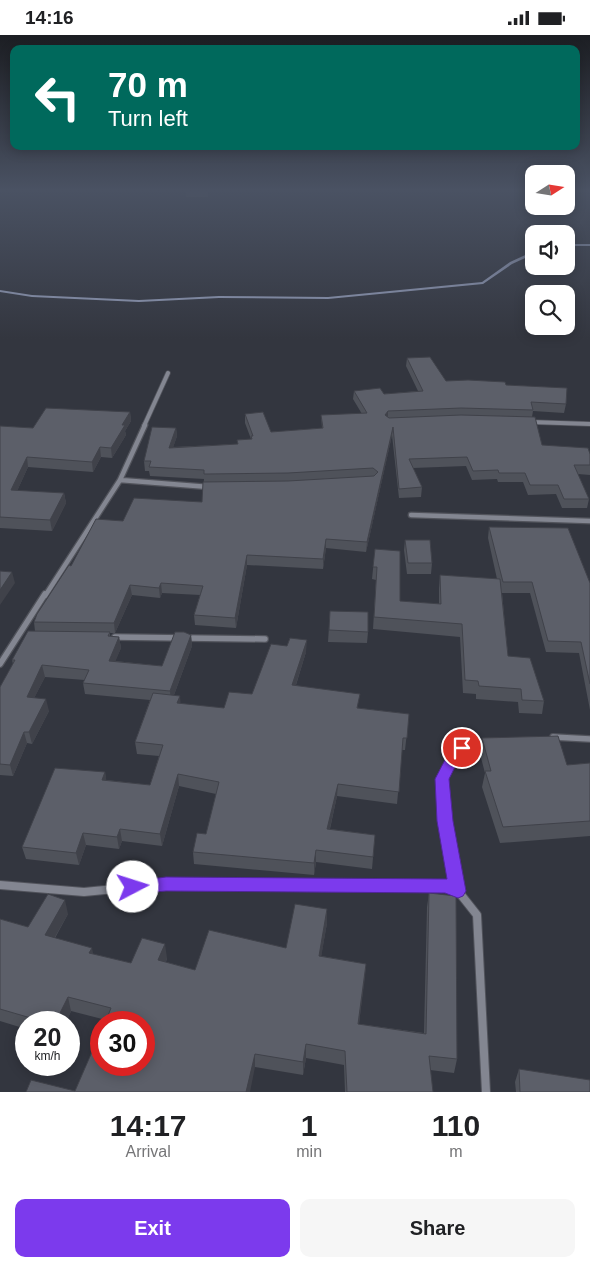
<!DOCTYPE html>
<style>
body{margin:0;font-family:Helvetica,sans-serif;background:#f6f6f6;color:#202124;height:100vh;display:flex;flex-direction:column;font-size:19px;white-space:nowrap}
*{box-sizing:border-box;margin:0}
p{font-size:16px;color:#757577}
.icon{flex:none;width:28px;height:28px;fill:none;stroke:currentColor;stroke-width:2;stroke-linecap:round;stroke-linejoin:round}
.map{position:relative;height:1057px;overflow:hidden}
.sheet{display:flex;flex-direction:column;background:#fff;flex:1}
.sheet>*{flex:none}
.top-card{position:absolute;left:10px;top:10px;width:570px;height:105px;border-radius:10px;box-shadow:0 2px 12px #0003;background:#00695c;color:#fff;overflow:hidden}
.needle{width:32px;rotate:78deg}
.buttons{position:absolute;left:525px;top:130px;display:grid;gap:10px}
.buttons a{display:grid;place-items:center;width:50px;height:50px;border-radius:10px;background:#fff;box-shadow:0 2px 12px #0003;font-size:25px}
.speed{position:absolute;left:15px;top:976px;display:flex;gap:10px;font-size:25px;font-weight:700;text-align:center}
.speed>*{display:grid;place-content:center;width:65px;height:65px;border-radius:50%;background:#fff;box-shadow:0 2px 12px #0003;line-height:1}
.speed small{font-size:12px;font-weight:400}
.speed .limit{border:8px solid #d22;background:#fff;color:#111}
.pin{position:absolute;display:grid;place-items:center;width:42px;height:42px;color:#fff;margin:-21px;border:2px solid #fff;border-radius:50%;box-shadow:0 1px 5px #0007}
.me{position:absolute;width:55px;margin:-28px;rotate:85deg;stroke-linejoin:round;filter:drop-shadow(0 0 4px #0008)}
.turn{display:flex;align-items:center;gap:18px;height:105px;padding:0 15px;font-size:22px}
.turn .icon{width:65px;height:65px;stroke-width:2.5}
.turn b{display:block;font-size:35px;line-height:42px}
.eta{display:flex;justify-content:space-evenly;align-items:center;height:85px;text-align:center}
.eta b{font-size:30px;font-weight:800;line-height:35px}
.action{display:flex;gap:10px;margin-top:auto;padding:10px 15px}
.action a{flex:1;height:58px;border-radius:10px;background:#7c3aed;color:#fff;font-size:20px;font-weight:800;line-height:58px;text-align:center}
.action a+a{background:#f6f6f6;color:#202124}
.status{display:flex;justify-content:space-between;align-items:center;height:35px;padding:0 25px;background:#fff;direction:ltr}
.status svg{height:14px;fill:currentColor}
.map>svg:first-child{display:block}
.lines{fill:none;stroke-linecap:round;stroke-linejoin:round}
.stream{fill:#919ab5;fill-rule:evenodd}
.street-far3-casing{stroke:#51535b;stroke-width:5.5}
.street-far2-casing{stroke:#51535b;stroke-width:7}
.street-far1-casing{stroke:#51535b;stroke-width:8}
.street-casing{stroke:#51535b;stroke-width:10}
.street-far3{stroke:#838691;stroke-width:4}
.street-far2{stroke:#838691;stroke-width:4.5}
.street-far1{stroke:#838691;stroke-width:5.5}
.street{stroke:#838691;stroke-width:8}
.wall{fill:#4f525a}
.shaded-wall{fill:#40424a}
.building{fill:#5c5f69;stroke:#40424a}
.route{fill:#7c3aed;stroke:#51269a}
</style>
<div class="status"><b>14:16</b><svg viewBox="0 0 49 12"><path d="M0 12V9h3v3zM5 12V6h3v6zM10 12V3h3v9zM15 12V0h3v12zM26 1h20v11H26zM47 4h2v5h-2z"/></svg></div>
<div class="map">
<svg width="590" height="1057" viewBox="0 0 590 1057">
<rect width="100%" height="100%" fill="#33363f"/>
<g class="lines">
<path class="stream" d="M566 209H590V211H566Z
M534 216V219L512 229 483 249 328 264 219 263 139 267 32 262 0 257V255L32 260 139 265 219 261 328 262 482 247 510 227Z"/>
<g class="street-far3-casing">
<path id="street-far3" d="M531 387 590 389
M144 391 168 338"/>
</g>
<g class="street-far2-casing">
<path id="street-far2" d="M120 445 209 452
M411 480 590 486
M45 561 120 445 145 390"/>
</g>
<g class="street-far1-casing">
<path id="street-far1" d="M115 602 265 604
M0 629 45 559
M553 702 590 704
M444 778 442 744 453 723 462 713 487 709"/>
</g>
<g class="street-casing">
<path id="street" d="M444 777 458 856
M0 850 84 857 166 849 446 851 458 856 477 880 486 1057"/>
</g>
<use href="#street-far3" class="street-far3"/>
<use href="#street-far2" class="street-far2"/>
<use href="#street-far1" class="street-far1"/>
<use href="#street" class="street"/>
</g>
<path class="wall" d="M186 156H208V162H186Z
M407 323 446 346 506 350 566 369 564 378 533 376 532 382 542 410 590 419V440L578 439 589 464 587 473H562L556 459 528 460 523 447H498L497 444 472 445 466 431 413 433 422 452 421 462 399 463 392 400 366 517 326 513 323 534 247 530 236 593 195 590 194 580 200 560 162 558 160 563 132 560 115 598H110V601L119 602 121 613 115 626 162 631 191 600 192 611 174 660 180 661V669L224 673 252 659 306 617 296 650 359 673 409 679 405 715H402L397 769 337 761 330 794 375 800 372 834 316 827 314 840 194 829 193 817 206 799 216 759 179 751 162 811 122 806 119 814 86 810 79 830 26 824 22 812 105 737 106 745 150 750 159 721 137 719 135 707 150 665 85 659 83 648 85 645 45 642 34 663 49 676 32 709 27 708 13 741 0 740V652L13 629 12 625 35 596 34 587 71 531 123 486 202 467 204 444 150 441 149 436H145L144 426 176 393 177 401 173 412 238 409 237 405 251 404 245 388V379L271 397 322 393 321 380 362 379 353 364 354 356 384 359 418 356 406 331Z
M130 377 131 386 125 396 126 400 112 423 101 422 93 437 28 432 17 456 64 458 66 468 52 496 0 493V391L33 393Z
M489 492 590 548V675L579 618 546 617 530 558H502L508 621 544 666 542 679 519 678 518 667 476 664V659L463 658 460 602 373 594 376 545 372 544 375 514 400 566 439 569V553L440 540 497 544 488 503Z
M405 505 432 528 431 539H407L404 515Z
M330 576 368 597 367 608 328 607Z
M482 703 567 730 590 728V801L500 808 482 752 485 738 480 719Z
M429 858 457 1024 454 1038 430 1035 433 1057H345L344 1030 306 1023 303 1040 255 1032 75 1056 106 985 71 976 66 988H26V994L0 986V884L28 892 68 879 55 903 93 919 131 928 167 923 166 927 195 935 286 913 327 874V888L321 921 366 929 359 989 424 998 427 872Z
M519 1034 590 1057H516L515 1047Z"/>
<path class="shaded-wall" d="M154 156H168L154 158Z
M388 376V384L385 380Z
M130 377 131 386 125 396 126 400 112 423 111 413 122 390Z
M393 392 392 400 366 517 367 507Z
M176 393 177 401 170 422 169 413Z
M100 412 101 422 93 437 92 427Z
M27 422 28 432 13 465 11 455Z
M64 458 66 468 52 496 50 485Z
M326 504V513L323 534V524Z
M247 520V530L236 593 235 583Z
M12 537 15 548 0 570V555Z
M161 548 162 558 160 563 159 553Z
M130 550 132 560 115 598 114 588Z
M191 600 192 611 171 668 170 656Z
M119 602 121 613 111 637 109 626Z
M307 605 306 617 292 662V650Z
M42 630 45 642 29 673 27 662Z
M180 661 181 673 177 668Z
M46 664 49 676 32 709 29 697Z
M24 697 27 708 13 741 10 730Z
M105 737 107 749 102 745Z
M178 739 179 751 162 811 160 799Z
M338 749 337 761 327 806V794Z
M120 794 122 806 119 814 117 802Z
M83 798 86 810 79 830 76 818Z
M316 815V827L314 840V828Z
M65 865 68 879 48 914 45 900Z
M327 874V888L319 935V921Z
M165 909 167 923 161 939 158 925Z
M92 913 95 927 89 918Z
M366 929 365 943 357 1002 358 989Z
M68 962 71 976 66 988H55Z
M306 1009V1023L303 1040V1027Z
M255 1019V1032L250 1057H246Z"/>
<path class="building" d="M430 322 446 346 468 345 505 347 506 350 567 353 566 369 531 367 533 375 461 373 388 376 385 380 389 383 461 380 535 382 542 410 588 413 590 419V430H574L589 464H564L558 450H530L525 438H499L498 435 473 436 467 422 409 424 422 452 399 454 393 392 367 507 326 504 323 524 247 520 235 583 194 580 203 551 161 548 159 553 130 550 114 588 34 587 37 579 69 530 71 531 96 484 123 486 134 463 202 467 203 447 288 446 374 441 378 437 373 433 288 438 207 439H204V435L149 432 151 426H144L152 392 176 393 169 413 238 409 237 405 252 404 251 401H253L245 379 263 377 271 397 323 393 321 380 367 378 354 356 380 353 384 359 423 356 407 323Z
M46 373 130 377 122 390H125L111 413 100 412 92 427 27 422 11 455 64 458 50 485 0 482V391L33 393Z
M489 492 568 493 590 548V649L581 607 548 606 532 547H503Z
M405 505H430L432 528H408Z
M375 514 400 516V566L441 569 440 540 500 544 508 621 530 623 544 666 522 665 521 654 479 651 478 646 465 645 462 589 374 582 377 532H373Z
M0 536 12 537 0 555Z
M330 576 368 577V597L329 595Z
M28 596 110 597 108 601 119 602 109 626 162 631 175 597H184L191 600 170 656 83 648 89 635 42 630 27 662 46 664 29 697H24L10 730 0 729V652L15 625H12Z
M290 603 307 605 292 650 360 659 357 673 409 679 407 703H403L399 757 338 749 327 794 375 800 373 822 316 815 314 828 193 817 197 798 206 799 219 747 178 739 160 799 120 794 117 802 83 798 76 818 22 812 55 733 105 737 102 745 150 750 163 710 135 707 153 658 180 661 177 668 224 673 229 657 252 659 271 609 287 611Z
M558 701 567 730 590 728V786L503 792 485 736H491L482 703Z
M429 858 456 861 457 1024 429 1021 433 1057H347L345 1016 306 1009 303 1027 255 1019 246 1057H26L31 1045 75 1056 101 996V1030H144V988H105L111 973 68 962 55 988H48L0 974V884L28 892 48 859 65 865 45 900 92 913 89 918 131 928 142 903 165 909 158 925 195 935 209 895 286 913 295 869 327 874 319 921 366 929 358 989 426 999Z
M519 1034 590 1045V1057H520Z"/>
<linearGradient id="sky" x2="0" y2="1"><stop stop-color="#1c1e23"/><stop offset="0.51" stop-color="#4a5263"/><stop offset="1" stop-color="#4a5263" stop-opacity="0"/></linearGradient>
<rect width="590" height="304" fill="url(#sky)"/>
<path class="route" d="M462 708 467 709 469 713 458 726 449 744 453 786 466 856 463 861 458 863 445 858 166 856 133 859 127 857 125 852 127 847 166 842 447 844 437 786 435 744 448 719 457 709Z"/>
</svg>
<div class="buttons">
<a><svg class="needle" viewBox="-14 -14 28 28"><path d="M0-13l5 13h-10z" fill="#e53935"/><path d="M0 13l5-13h-10z" fill="#757577"/></svg></a>
<a><svg class="icon" aria-label="sound" viewBox="0 0 24 24"><path d="M4 9h4l5-4v14l-5-4H4zM17 9q2 3 0 6"/></svg></a>
<a><svg class="icon" aria-label="search" viewBox="0 0 24 24"><circle cx="10" cy="10" r="6"/><path d="M15 15l6 6"/></svg></a>
</div>
<div class="speed"><div>20<small>km/h</small></div><div class="limit">30</div></div>
<div class="pin" style="left:462px;top:713px;background:#d93025"><svg class="icon" aria-label="arrive" viewBox="0 0 24 24"><path d="M6 21V4h12l-3 4 3 4H6"/></svg></div>
<svg class="me" style="left:133px;top:852px" viewBox="-20 -20 40 40"><circle r="19" fill="#fff"/><path d="M0-13L10 11 0 6-10 11z" fill="#7c3aed"/></svg>
<div class="top-card">
<div class="turn"><svg class="icon" aria-label="left" viewBox="0 0 24 24"><path d="M17 20v-9H6M10 6l-5 5 5 5"/></svg><div><b>70 m</b>Turn left</div></div>
</div>
</div>
<section class="sheet">
<div class="eta">
<div><b>14:17</b><p>Arrival</p></div>
<div><b>1</b><p>min</p></div>
<div><b>110</b><p>m</p></div>
</div>
<div class="action"><a>Exit</a><a>Share</a></div>
</section>
